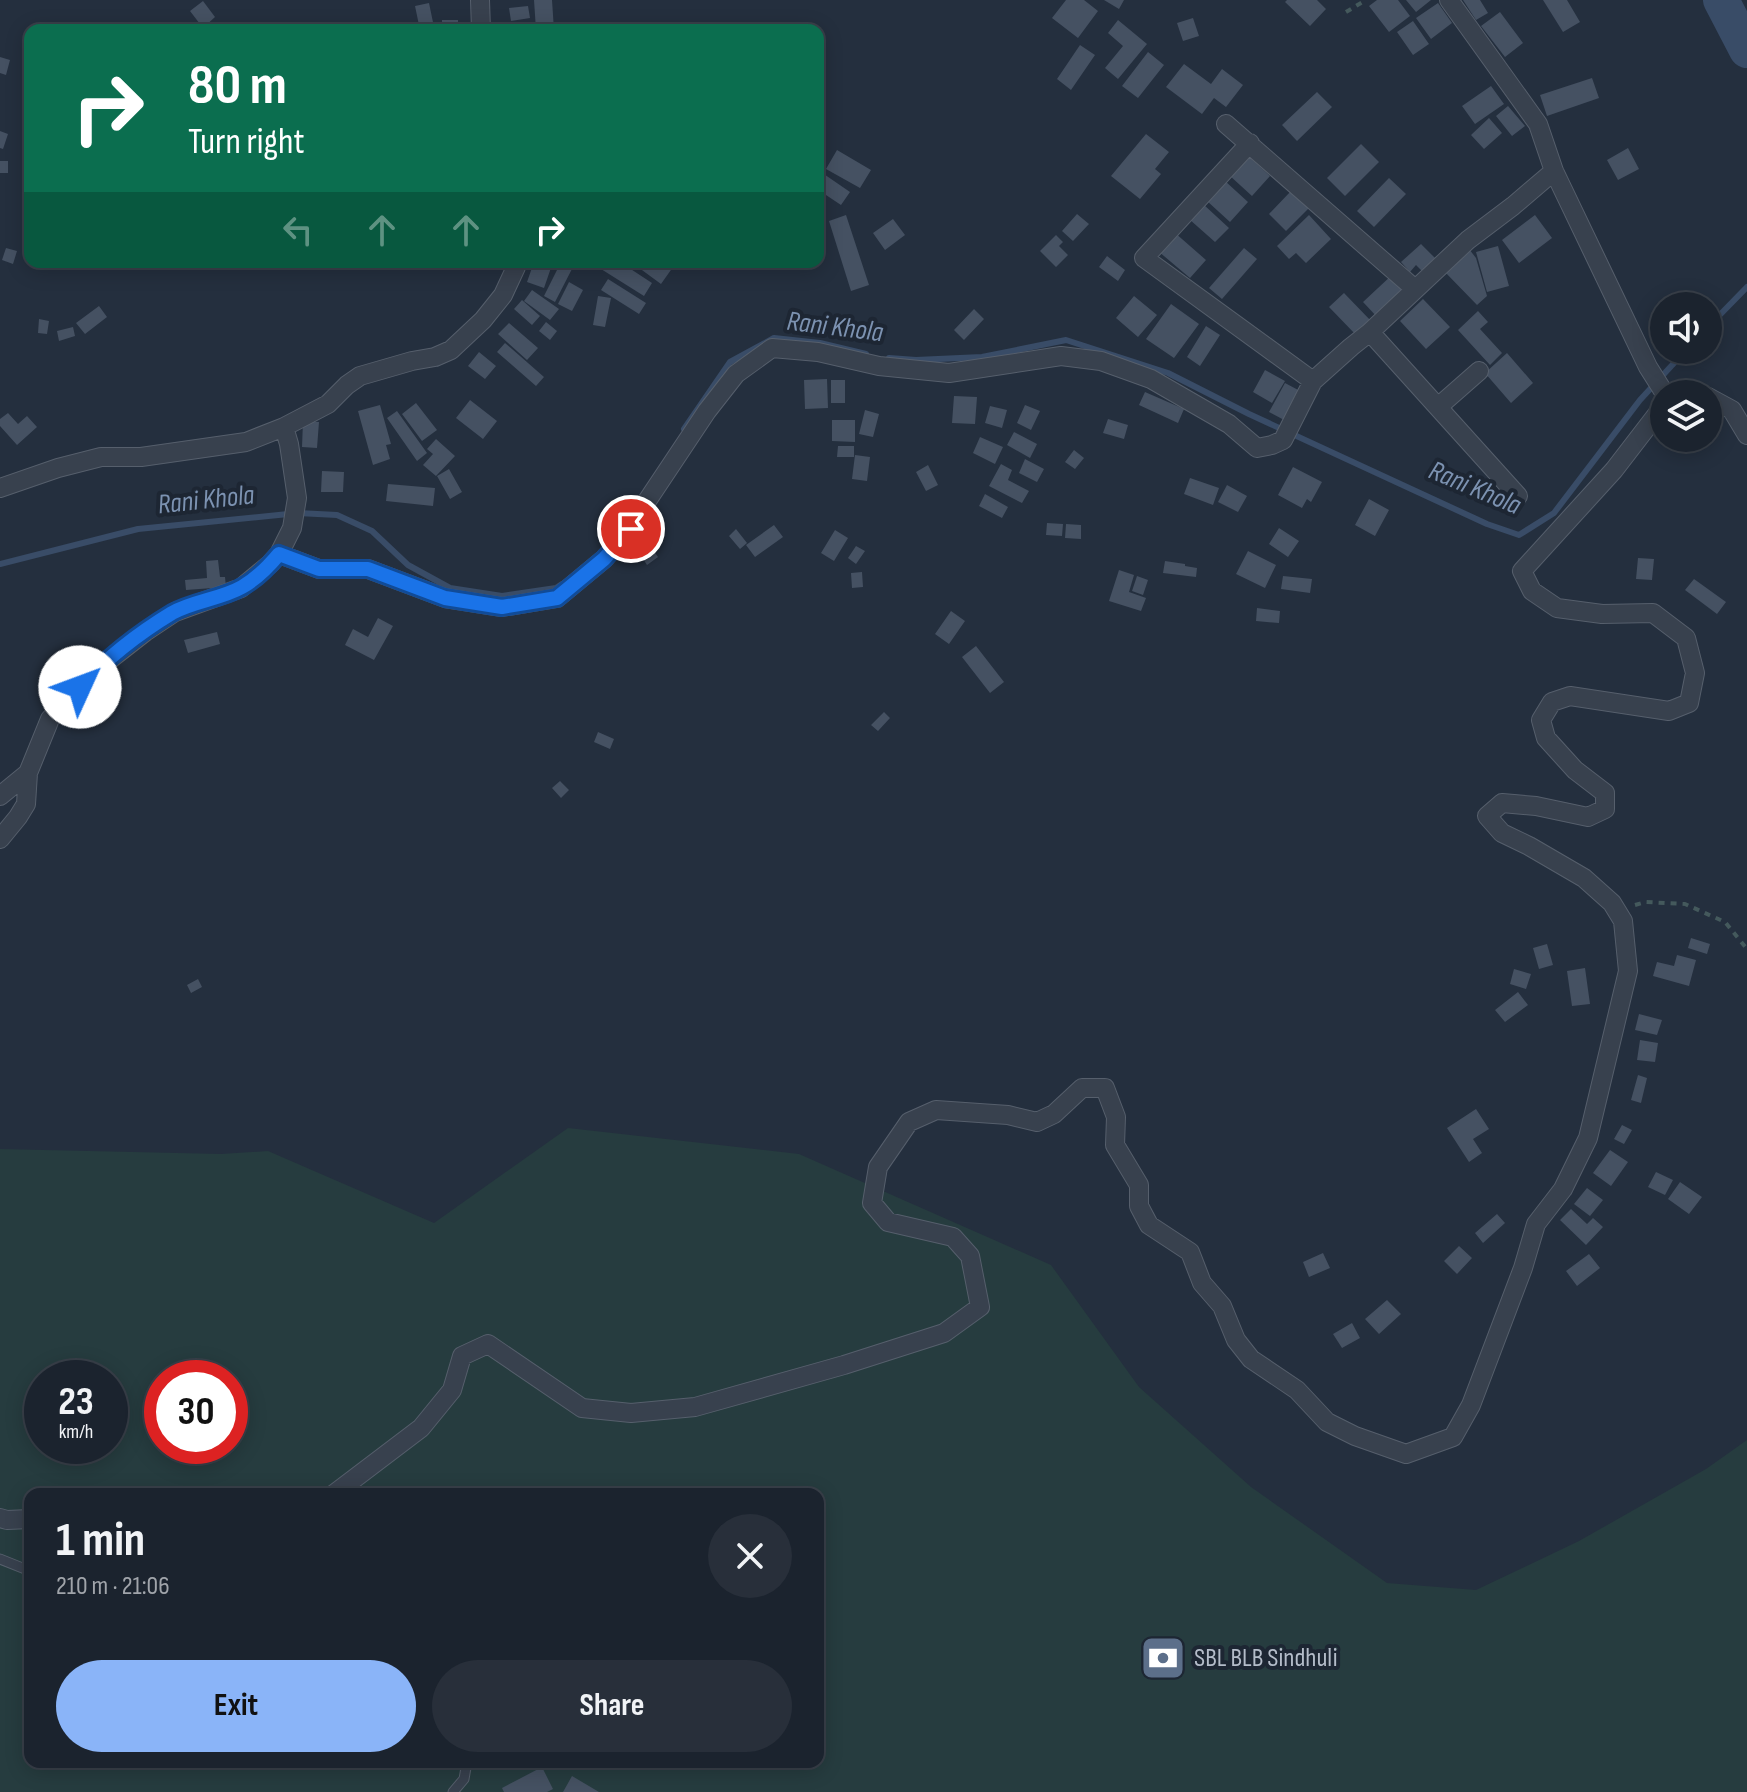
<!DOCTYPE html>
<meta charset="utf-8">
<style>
body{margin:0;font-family:"Sofia Sans Condensed",sans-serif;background:#282f3a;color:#f1f3f6;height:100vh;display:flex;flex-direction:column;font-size:30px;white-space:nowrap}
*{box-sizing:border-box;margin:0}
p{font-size:26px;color:#a0a4aa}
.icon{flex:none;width:44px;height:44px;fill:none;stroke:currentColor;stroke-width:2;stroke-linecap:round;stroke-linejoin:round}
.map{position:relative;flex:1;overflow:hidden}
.drawer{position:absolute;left:24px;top:1488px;width:800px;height:280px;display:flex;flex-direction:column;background:#1b232e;border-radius:16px;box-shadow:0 4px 20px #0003,0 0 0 2px #39404a}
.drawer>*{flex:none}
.top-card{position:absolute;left:24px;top:24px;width:800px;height:244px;border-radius:16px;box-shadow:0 4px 20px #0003,0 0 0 2px #39404a;background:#0b6e4f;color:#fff;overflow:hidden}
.buttons{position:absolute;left:1650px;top:292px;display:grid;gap:16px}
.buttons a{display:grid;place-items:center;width:72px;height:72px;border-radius:50%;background:#1b232e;box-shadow:0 4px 20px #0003,0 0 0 2px #39404a;font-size:40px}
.speed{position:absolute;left:24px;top:1360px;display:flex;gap:16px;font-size:40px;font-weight:700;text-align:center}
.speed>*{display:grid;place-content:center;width:104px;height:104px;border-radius:50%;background:#1b232e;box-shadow:0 4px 20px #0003,0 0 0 2px #39404a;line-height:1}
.speed small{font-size:20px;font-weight:400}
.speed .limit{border:12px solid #d22;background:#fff;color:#111}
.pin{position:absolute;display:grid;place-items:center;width:68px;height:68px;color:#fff;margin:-34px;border:4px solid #fff;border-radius:50%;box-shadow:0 2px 8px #0007}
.me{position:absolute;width:88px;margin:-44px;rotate:47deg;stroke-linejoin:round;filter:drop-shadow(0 0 6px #0008)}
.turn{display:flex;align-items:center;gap:28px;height:168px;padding:0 32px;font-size:36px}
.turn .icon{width:104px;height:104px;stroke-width:2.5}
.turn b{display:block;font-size:56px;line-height:68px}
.lanes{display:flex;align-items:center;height:76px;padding:0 32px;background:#0003;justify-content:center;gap:40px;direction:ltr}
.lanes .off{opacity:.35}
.round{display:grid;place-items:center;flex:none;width:84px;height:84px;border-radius:42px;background:#282f3a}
.summary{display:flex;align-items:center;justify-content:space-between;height:136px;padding:0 32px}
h1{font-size:48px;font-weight:700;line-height:60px}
.primary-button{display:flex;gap:16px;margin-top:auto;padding:16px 32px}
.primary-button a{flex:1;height:92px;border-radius:48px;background:#8ab4f8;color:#111;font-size:32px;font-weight:700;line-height:92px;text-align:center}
.primary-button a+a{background:#282f3a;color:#f1f3f6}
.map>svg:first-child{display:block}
.green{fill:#263c3f;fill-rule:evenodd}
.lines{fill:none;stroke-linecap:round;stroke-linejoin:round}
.stream{stroke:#394c67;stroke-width:6}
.river{stroke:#394c67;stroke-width:36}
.building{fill:#455162}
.service-casing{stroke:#565f6c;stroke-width:11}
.minor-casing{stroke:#565f6c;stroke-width:20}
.path{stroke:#44595c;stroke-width:4;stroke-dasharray:6 6;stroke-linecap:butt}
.service{stroke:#38414e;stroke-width:9}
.minor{stroke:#38414e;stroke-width:18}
.route-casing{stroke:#114b97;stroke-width:20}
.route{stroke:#1a73e8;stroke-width:14}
.labels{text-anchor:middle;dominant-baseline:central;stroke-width:8;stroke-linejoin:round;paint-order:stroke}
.poi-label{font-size:26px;fill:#b4bcc9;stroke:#1d2633;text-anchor:start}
.water-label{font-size:28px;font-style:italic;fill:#7c92b1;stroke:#1d2633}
</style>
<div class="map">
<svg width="1747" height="1792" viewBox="0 0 1747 1792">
<rect width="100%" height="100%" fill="#242f3e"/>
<path class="green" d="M568 1128 799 1154 1051 1265 1139 1387 1251 1487 1387 1583 1476 1590 1579 1541 1706 1469 1747 1440V1792H0V1149L221 1154 268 1151 434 1223ZM42 1378H110V1446H42ZM162 1378H230V1446H162ZM30 1494H818V1762H30Z"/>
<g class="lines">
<path class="stream" d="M1708 327 1747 287
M889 358 916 360 982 357 1066 340 1168 373 1249 414 1487 524 1519 535 1554 513 1640 400 1686 350
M684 429 730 362 774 338 820 343 866 354
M0 564 138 529 298 513 337 515 372 531 408 565 450 588 502 596 556 588 562 584"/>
<path class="river" d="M1721 0 1747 50"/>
</g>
<path class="building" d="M534 0H552L554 30H536Z
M1066 0H1084L1098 11 1078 38 1052 18Z
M1104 0H1124L1119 9Z
M1287 0H1317L1326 9 1310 26 1285 2Z
M1377 0H1398L1410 16 1389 32 1369 6Z
M1406 0H1431L1416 12Z
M1463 0H1480L1488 13 1476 20Z
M1543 0H1567L1580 22 1563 32Z
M203 1 215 17 203 28 190 11Z
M429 3 434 27 420 30 415 6Z
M1438 3 1452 23 1431 39 1416 18Z
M528 6 530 18 511 21 509 8Z
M1500 12 1523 43 1505 57 1481 26Z
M1193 18 1199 36 1183 41 1177 23Z
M442 20H458V30H442Z
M1118 20 1147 44 1118 79 1105 68 1123 46 1108 33Z
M1413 21 1429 44 1413 55 1397 32Z
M532 22 533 30H511L510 26Z
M1080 45 1095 55 1071 90 1057 79Z
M1148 52 1164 65 1138 98 1122 86Z
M0 57 10 60 6 75 0 73Z
M1184 64 1211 84 1222 69 1243 85 1226 107 1214 98 1202 114 1166 87Z
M1592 78 1599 98 1547 116 1540 95Z
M1491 86 1504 104 1475 124 1462 106Z
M1317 92 1332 107 1297 141 1282 125Z
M1508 106 1525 126 1512 136 1496 116Z
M1489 118 1502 133 1484 149 1471 135Z
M0 131 8 134 3 149 0 148Z
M1146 134 1169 152 1155 169 1161 174 1140 199 1111 176Z
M1361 144 1379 162 1345 196 1327 178Z
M1628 148 1639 169 1618 180 1607 160Z
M837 150 871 170 860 188 826 169Z
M1247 155 1270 176 1252 196 1229 175Z
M0 161H8V173H0Z
M818 170 850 192 841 205 823 193 818 201Z
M1389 178 1406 194 1374 227 1357 211Z
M1225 181 1248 202 1230 222 1207 201Z
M1291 191 1309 208 1286 231 1269 214Z
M1203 204 1229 228 1215 242 1189 219Z
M1077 214 1089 224 1073 241 1062 231Z
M846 215 869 285 851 291 829 221Z
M1309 215 1331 239 1306 263 1296 253 1289 259 1277 246Z
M1535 215 1552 238 1519 263 1502 240Z
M893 219 905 235 885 250 873 233Z
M1174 232 1206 260 1190 278 1158 251Z
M1056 235 1063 242 1059 246 1068 255 1056 267 1040 251Z
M818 244 826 247 818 266 807 262H818Z
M1421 244 1435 258 1422 271 1416 265 1410 272 1401 262Z
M1498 246 1509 286 1487 292 1476 252Z
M6 248 17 251 13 264 2 260Z
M1244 248 1257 259 1222 299 1209 288Z
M1469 249 1476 258 1487 296 1477 305 1444 271Z
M1107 256 1125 270 1118 281 1099 267Z
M534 262H553L544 288 527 282Z
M561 262 573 267 555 302 544 296Z
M606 262H620L652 283 644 296 601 269Z
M631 262H666L673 267 661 284Z
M1393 274 1408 290 1378 318 1363 302Z
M608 279 646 303 639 314 601 290Z
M569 282 583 290 572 311 558 304Z
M532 290 559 309 550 320 524 301Z
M1344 293 1372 322 1357 336 1329 307Z
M598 296 611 298 605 327 593 325Z
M1134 296 1157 315 1138 337 1116 318Z
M1423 299 1450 327 1426 349 1400 321Z
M522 300 540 316 532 325 514 309Z
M1171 304 1199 324 1174 358 1146 339Z
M99 306 107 317 85 334 76 323Z
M974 309 984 319 964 340 954 330Z
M1478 311 1488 322 1480 329 1502 353 1490 365 1458 330Z
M39 319 49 321 47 334 38 333Z
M546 322 557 331 550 340 539 331Z
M509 323 538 348 527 360 498 334Z
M1206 326 1220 335 1200 366 1187 357Z
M73 327 75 336 59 341 57 331Z
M505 343 544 377 536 386 497 352Z
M479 352 496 366 485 379 468 366Z
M1507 353 1533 383 1511 403 1485 373Z
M1265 370 1285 381 1272 403 1253 392Z
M827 379 828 408 805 409 804 380Z
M831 380H845V403H831Z
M1285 383 1302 392 1286 421 1269 412Z
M1145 392 1184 409 1178 423 1139 405Z
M954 396 977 397 975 424 952 423Z
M470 400 497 421 483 439 456 418Z
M416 403 437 430 422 441 402 414Z
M380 405 391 444 386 445 390 459 373 465 358 411Z
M1025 405 1040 411 1031 430 1017 423Z
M990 406 1007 410 1002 428 985 423Z
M865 410 879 414 873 437 859 434Z
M397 411 427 453 417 461 387 418Z
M8 413 18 424 27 416 37 427 17 445 0 426V419Z
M1108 419 1128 425 1124 439 1103 433Z
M832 420H855V442L832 441Z
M303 421 319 422 317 448 302 447Z
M1014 432 1037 444 1030 458 1007 445Z
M980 437 1003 447 995 464 973 453Z
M436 439 455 456 436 476 423 465 433 454 427 449Z
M838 446H854V457H837Z
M1074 450 1084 458 1075 469 1065 462Z
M855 455 870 457 867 481 852 479Z
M1025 459 1044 469 1037 482 1019 473Z
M1001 464 1012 470 1008 480 1029 491 1022 503 989 486Z
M928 465 938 485 926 491 916 472Z
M1293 467 1322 482 1311 502 1307 499 1302 508 1278 495Z
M449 469 462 492 450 499 437 476Z
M322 471 344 472 343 492H321Z
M1190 478 1219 488 1213 505 1184 494Z
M388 484 435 488 433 506 386 501Z
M1227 485 1247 496 1238 512 1218 502Z
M985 494 1008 507 1002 518 979 506Z
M1369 499 1389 510 1375 536 1355 525Z
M1047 523 1063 524 1062 536 1046 535Z
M1066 524 1081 525V539L1065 538Z
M774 525 783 537 755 557 746 545Z
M1279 528 1299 541 1288 557 1269 544Z
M736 529 747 543 740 549 729 536Z
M835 530 848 538 834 561 821 553Z
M649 544 658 557 647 565 638 551Z
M856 546 865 551 856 564 848 558Z
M1248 551 1276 565 1265 588 1236 574Z
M1638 558 1654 559 1652 580 1636 579Z
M218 560 220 577H225L226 587 186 590 185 580 207 578 206 561Z
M1165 561 1185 564V566L1197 568 1196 577 1163 573Z
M1119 570 1134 575 1129 592 1146 598 1141 611 1109 601Z
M862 572 863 587 852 588 851 573Z
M1137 576 1148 580 1143 595 1132 591Z
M1283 576 1312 579 1310 593 1281 589Z
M1694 579 1726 602 1717 614 1685 590Z
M1257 608 1280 611 1279 623 1256 621Z
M951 611 965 621 949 644 935 634Z
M378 618 393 626 374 660 345 645 353 629 368 637Z
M217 632 220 644 188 653 184 640Z
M976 646 1004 682 990 693 962 657Z
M884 712 890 718 878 731 871 725Z
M598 732 614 739 610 749 594 742Z
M560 781 569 790 561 798 552 788Z
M1691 938 1710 944 1707 954 1688 948Z
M1547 944 1553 965 1539 969 1533 948Z
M1677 955 1696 960 1689 986 1653 976 1657 962 1674 966Z
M1585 968 1590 1004 1572 1006 1567 971Z
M1514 969 1531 974 1526 989 1510 984Z
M198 979 202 987 191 993 187 985Z
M1518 992 1528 1005 1505 1022 1495 1010Z
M1639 1014 1662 1020 1657 1035 1635 1030Z
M1640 1040 1658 1043 1655 1062 1637 1060Z
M1638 1075 1647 1078 1641 1103 1631 1100Z
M1476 1109 1489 1129 1473 1139 1482 1153 1469 1162 1447 1128Z
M1622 1125 1632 1130 1624 1144 1614 1139Z
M1610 1150 1628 1162 1611 1186 1593 1173Z
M1656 1172 1673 1180 1665 1195 1648 1187Z
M1680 1182 1702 1197 1689 1214 1668 1199Z
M1587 1188 1603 1200 1590 1216 1574 1204Z
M1571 1209 1587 1224 1593 1218 1603 1227 1586 1245 1560 1220Z
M1497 1214 1505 1223 1483 1243 1475 1233Z
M1459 1246 1472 1258 1457 1274 1444 1261Z
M1323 1253 1330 1268 1309 1277 1303 1262Z
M1589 1254 1600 1268 1577 1286 1566 1271Z
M1387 1300 1401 1314 1379 1334 1365 1319Z
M1352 1323 1360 1338 1342 1348 1333 1334Z
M542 1767 553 1789 547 1792H504L502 1788Z
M572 1776 599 1792H563Z"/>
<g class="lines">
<g class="service-casing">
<path id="service" d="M0 1559 30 1571
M453 1792 464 1779 467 1762"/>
</g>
<g class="minor-casing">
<path id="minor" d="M480 0 481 30
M1449 0 1538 124 1554 171 1648 367 1665 394
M1226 124 1415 289
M1250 143 1144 258 1313 381
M1370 332 1518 496
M1708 397 1732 410 1747 435
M1438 407 1479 371
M0 488 58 468 101 457H141L246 442 284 427
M279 554 319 569H368L445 598 502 607 557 598 604 559 631 529 645 504 707 411 736 374 772 348 818 352 879 366 949 373 1061 356 1101 361 1151 379 1229 424 1257 448 1272 445 1283 440 1313 381 1351 347 1370 332 1468 240 1513 206 1554 171
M0 796 28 773
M0 839 18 817 26 804 28 773 50 719 95 671 145 632 175 612 241 588 270 564 279 554 292 528 297 498 289 444 284 427 328 404 347 385 360 376 412 361 435 357 451 350 483 320 503 295 516 267 515 262
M334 1494 421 1428 452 1390 462 1356 488 1344 582 1408 631 1413 695 1407 844 1365 944 1333 980 1307 970 1256 953 1237 888 1222 872 1203 878 1167 909 1122 936 1110 1008 1115 1037 1122 1054 1114 1082 1088H1105L1116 1117 1115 1145 1139 1185V1206L1149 1225 1190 1252 1202 1283 1222 1306 1236 1340 1251 1359 1297 1390 1327 1422 1355 1436 1406 1454 1453 1437 1471 1405 1523 1268 1536 1224 1563 1189 1588 1138 1628 971 1623 921 1612 903 1584 878 1529 846 1502 833 1487 816 1502 803 1536 806 1588 817 1605 809V793L1575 770 1546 738 1541 720 1552 702 1570 696 1669 711 1689 703 1695 673 1686 638 1653 613 1602 614 1557 608 1532 591 1522 571 1614 470 1664 405
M0 1518 7 1520 30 1519"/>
</g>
<path class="path" d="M1346 12 1366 0
M784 262V263
M1635 905 1646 902 1685 904 1725 922 1747 949"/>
<use href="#service" class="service"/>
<use href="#minor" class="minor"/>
</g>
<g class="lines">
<g class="route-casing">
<path id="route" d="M80 687C106 659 139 633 172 613 193 601 221 599 242 587 256 579 269 566 279 554L319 569H368L445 598 502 607 557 598 604 559 631 529"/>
</g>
<use href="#route" class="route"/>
</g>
<defs>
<g id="bank-square" transform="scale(2.3)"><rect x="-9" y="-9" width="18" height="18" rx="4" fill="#5c6f8a" stroke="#1d2633"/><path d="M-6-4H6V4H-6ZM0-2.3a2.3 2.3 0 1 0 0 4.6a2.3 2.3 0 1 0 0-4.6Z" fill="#fff"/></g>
</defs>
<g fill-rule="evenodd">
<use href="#bank-square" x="1163" y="1658"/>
</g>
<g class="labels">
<g class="poi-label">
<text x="1194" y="1658">SBL BLB Sindhuli</text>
</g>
<g class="water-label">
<text transform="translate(835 327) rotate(7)">Rani Khola</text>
<text transform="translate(1475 488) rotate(23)">Rani Khola</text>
<text transform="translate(206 500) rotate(-6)">Rani Khola</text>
</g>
</g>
</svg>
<div class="buttons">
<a><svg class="icon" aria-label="sound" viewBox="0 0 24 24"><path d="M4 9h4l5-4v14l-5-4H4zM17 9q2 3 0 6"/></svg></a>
<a><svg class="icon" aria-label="layers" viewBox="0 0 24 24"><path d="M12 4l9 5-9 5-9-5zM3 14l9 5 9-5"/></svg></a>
</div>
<div class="speed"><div>23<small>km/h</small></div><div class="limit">30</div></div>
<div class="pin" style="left:631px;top:529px;background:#d93025"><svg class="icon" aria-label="arrive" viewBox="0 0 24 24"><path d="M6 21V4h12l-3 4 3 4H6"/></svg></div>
<svg class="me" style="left:80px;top:687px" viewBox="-20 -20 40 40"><circle r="19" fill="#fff"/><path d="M0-13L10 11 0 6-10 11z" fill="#1a73e8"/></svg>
<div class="top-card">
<div class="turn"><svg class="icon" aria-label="right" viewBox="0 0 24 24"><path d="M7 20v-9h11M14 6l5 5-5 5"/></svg><div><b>80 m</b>Turn right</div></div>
<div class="lanes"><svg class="icon off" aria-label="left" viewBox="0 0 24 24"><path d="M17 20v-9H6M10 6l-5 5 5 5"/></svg><svg class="icon off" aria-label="ahead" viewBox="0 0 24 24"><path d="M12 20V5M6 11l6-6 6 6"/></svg><svg class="icon off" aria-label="ahead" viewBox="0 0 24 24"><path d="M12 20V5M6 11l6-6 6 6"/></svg><svg class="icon" aria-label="right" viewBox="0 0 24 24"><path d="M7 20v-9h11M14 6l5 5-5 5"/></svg></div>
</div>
<section class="drawer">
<div class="summary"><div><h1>1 min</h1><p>210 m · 21:06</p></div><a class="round"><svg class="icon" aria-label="close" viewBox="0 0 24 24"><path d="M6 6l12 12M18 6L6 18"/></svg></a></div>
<div class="primary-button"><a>Exit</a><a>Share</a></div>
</section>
</div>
